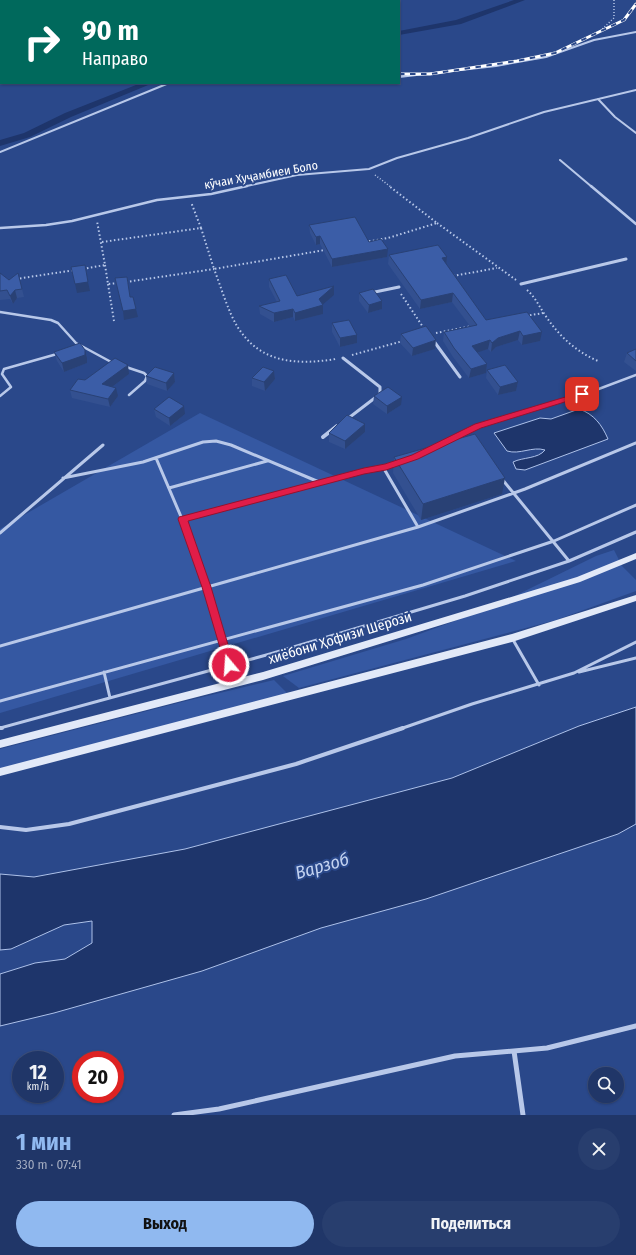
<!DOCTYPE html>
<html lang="ru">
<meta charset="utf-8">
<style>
body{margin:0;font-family:"Fira Sans Condensed",sans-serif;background:#283e6e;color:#f1f3f6;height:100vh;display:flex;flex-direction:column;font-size:15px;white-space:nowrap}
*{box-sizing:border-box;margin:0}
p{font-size:13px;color:#a2abc0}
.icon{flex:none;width:22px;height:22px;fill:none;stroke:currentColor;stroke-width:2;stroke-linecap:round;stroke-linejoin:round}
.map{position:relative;height:1115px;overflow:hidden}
.details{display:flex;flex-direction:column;background:#203668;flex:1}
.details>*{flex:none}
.top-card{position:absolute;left:0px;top:0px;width:400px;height:84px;box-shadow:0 1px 3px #0004,0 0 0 1px #3d507c;background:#00695c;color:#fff;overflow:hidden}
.buttons{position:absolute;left:588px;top:1067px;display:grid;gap:8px}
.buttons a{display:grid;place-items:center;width:36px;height:36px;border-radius:50%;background:#203668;box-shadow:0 1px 3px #0004,0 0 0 1px #3d507c;font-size:20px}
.speed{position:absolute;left:12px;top:1051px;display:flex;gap:8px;font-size:20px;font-weight:700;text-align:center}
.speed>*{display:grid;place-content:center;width:52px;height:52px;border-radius:50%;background:#203668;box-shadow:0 1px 3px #0004,0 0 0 1px #3d507c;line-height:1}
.speed small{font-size:10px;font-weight:400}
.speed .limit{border:6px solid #d22;background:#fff;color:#111}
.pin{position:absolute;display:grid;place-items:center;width:34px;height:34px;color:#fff;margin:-17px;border-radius:8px;box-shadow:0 2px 6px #0006}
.me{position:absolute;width:44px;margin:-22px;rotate:342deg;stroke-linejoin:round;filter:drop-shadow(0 0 3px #0008)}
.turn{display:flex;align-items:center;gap:14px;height:84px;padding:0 16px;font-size:18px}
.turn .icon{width:52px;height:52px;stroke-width:2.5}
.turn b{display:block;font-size:28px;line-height:34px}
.round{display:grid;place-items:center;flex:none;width:42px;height:42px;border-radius:21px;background:#283e6e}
.headline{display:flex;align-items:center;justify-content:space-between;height:68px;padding:0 16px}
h1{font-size:24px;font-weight:700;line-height:30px;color:#90b9f0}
.primary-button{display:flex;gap:8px;margin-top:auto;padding:8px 16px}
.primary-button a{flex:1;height:46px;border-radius:24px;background:#90b9f0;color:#111;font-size:16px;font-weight:700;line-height:46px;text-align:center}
.primary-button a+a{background:#283e6e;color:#f1f3f6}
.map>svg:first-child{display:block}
.green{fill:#3558a2}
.water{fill:#1e356b;stroke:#adc1e9}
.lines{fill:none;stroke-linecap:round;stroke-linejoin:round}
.canal{fill:#1e356b;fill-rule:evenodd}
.path-far1{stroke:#b8c8e9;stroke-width:1.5;stroke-dasharray:1 2;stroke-linecap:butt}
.path{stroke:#b8c8e9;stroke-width:2;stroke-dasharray:1.5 2.5;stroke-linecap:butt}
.service-far3{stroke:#b8c8e9;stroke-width:2}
.service-far2{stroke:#b8c8e9;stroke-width:2.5}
.service-far1{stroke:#b8c8e9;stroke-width:3}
.service{stroke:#b8c8e9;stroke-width:4}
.minor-far2{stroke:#b8c8e9;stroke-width:3}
.minor-far1{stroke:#b8c8e9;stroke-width:4}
.minor{stroke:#b8c8e9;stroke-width:5}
.secondary{fill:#e2e9f8;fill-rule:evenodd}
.rail-casing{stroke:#fff;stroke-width:3}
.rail{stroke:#2a488a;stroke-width:2;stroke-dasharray:5.5;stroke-linecap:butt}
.wall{fill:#335090}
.shaded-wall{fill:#294175}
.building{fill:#3b5da7;stroke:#294175}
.route{fill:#e11d48;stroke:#92132f}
.labels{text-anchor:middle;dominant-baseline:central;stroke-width:4;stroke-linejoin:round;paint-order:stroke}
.far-street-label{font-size:12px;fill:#fff;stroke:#2a488a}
.street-label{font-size:14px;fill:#fff;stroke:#2a488a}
.near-water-label{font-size:18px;font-style:italic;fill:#c4d3f0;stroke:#2a488a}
</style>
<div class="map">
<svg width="636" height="1115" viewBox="0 0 636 1115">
<rect width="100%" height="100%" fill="#2a488a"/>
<path class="green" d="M200 413 516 561 0 713V529Z
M614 550 622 566 636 580V591L556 620 299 688 283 676 406 639 490 608 596 556Z
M274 680 287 693 288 697 0 774V749L182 702Z"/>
<path class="water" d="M579 409C594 414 602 425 608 439L525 470 516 469 513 462C523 457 538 459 545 450 532 446 520 455 507 451L494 433 540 418 551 419Z
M636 707V824L618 834 426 899 321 928 202 971 54 1013 0 1026V974L35 963 65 959 92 943V921L64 925 11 949 0 950V874L34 877 185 849 452 778 579 726Z"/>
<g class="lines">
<path class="canal" d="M514 0H525L461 24 399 35V31L456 20Z
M141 83H153L71 117 30 137 0 146V140L24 133 65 113Z"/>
<path class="path-far1" d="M600 31 614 18V0
M375 175 391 187"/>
<path class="path" d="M437 223 516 280
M201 228 214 269 325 250
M102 242 201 228 191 202
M365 242 388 238 437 223 389 186
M105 265 108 284 119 283
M83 269 105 265 97 221
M453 276 497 268
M16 279 75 270
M126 282 214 269C221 287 228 311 237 326 260 364 297 365 336 359
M108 284 114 321
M527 290C535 297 539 306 545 315 559 336 575 351 598 361
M401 294 425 330
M526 316 543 313
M436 333 472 326
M352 355 403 341"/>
<path class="service-far3" d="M399 77 496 66 546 57 594 40 636 32
M598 99 615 117 636 133
M0 152 169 83
M560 160 592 187
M242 187 297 175 369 169 397 158 468 138 544 112 636 90"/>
<path class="service-far2" d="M591 186 636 224
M0 228 46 225 72 221 157 200 211 194 247 186
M0 312 51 320 58 323 76 343 113 363
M126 367 144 373 147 376 145 381 129 395
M0 396 11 387 2 374 4 369 57 354
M481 425 596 390 636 375"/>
<path class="service-far1" d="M446 443 484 424
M156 458 182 519
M383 467 418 527
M63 478 143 462 203 442 216 441 231 445 319 482
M502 479 569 561
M169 488 267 461
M0 533 103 445
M512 638 539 685
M0 646 418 527 525 489 636 443
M229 665 206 587 182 519 396 463
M104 672 110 698
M579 672 636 658
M0 701 423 585 554 541 636 505
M0 728 270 654 465 596 569 561 636 532
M400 729 472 704 574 673 636 642"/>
<path class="service" d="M0 728H2
M0 827 26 830 69 824 296 764 403 728"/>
<path class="minor-far2" d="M521 284 626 259
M370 293 399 287
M433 340 460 377
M343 358 380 387V394L346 420"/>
<path class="minor-far1" d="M323 437 337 426"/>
<path class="minor" d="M514 1051 523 1115
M174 1115 219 1109 455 1056 547 1048 636 1026"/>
<path class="secondary" d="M636 553V559L580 582 263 680 0 748V740L263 672 577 577Z
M636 595V601L512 642 0 776V768L512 634Z"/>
<g class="rail-casing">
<path id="rail" d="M399 74H430L517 61 555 53 624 20 636 4"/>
</g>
<use href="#rail" class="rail"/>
</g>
<path class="wall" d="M309 225 369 242 387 257 332 267 320 244 316 245 310 233Z
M389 255 447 257 446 264 486 320 527 312 540 341 522 345 518 340 496 347 491 352 488 349 478 352 487 364 486 373 469 378 453 357 443 341 444 332 470 326 452 302 420 309 388 264Z
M0 273 9 280 20 281 24 297 17 298 13 304 10 299 0 300Z
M269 279 297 296 334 295 322 304 323 305V314L295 321 293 317 274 322 260 314 259 306 277 302 269 287Z
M359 293 382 301V309L368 313 359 301Z
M332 323 357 335V343L340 347 332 332Z
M401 334 435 349 412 356 400 343Z
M636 349V371L624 362 627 353Z
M85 350 87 358V363L64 372 57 361 54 352Z
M487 370 518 382 516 391 498 395 486 378Z
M274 371 275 379 265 391 252 386V378Z
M174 373 175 382 167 391 147 384 146 376Z
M129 374 112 387 118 396 110 407 72 398 70 390 85 380Z
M374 396 401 405 387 414 373 404Z
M154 409 185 414 170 426 156 417Z
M365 424V432L345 449 329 442V433Z
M394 457 502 494 421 520 393 473Z"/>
<path class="shaded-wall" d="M320 236V244L316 245V237Z
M388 249 387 257 332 267V259Z
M447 257 446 266 442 258Z
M88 282 90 291 77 293 75 284Z
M334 286V295L321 306 323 305V314L295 321V313L319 299Z
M15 290 17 298 13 304 10 296Z
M453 293 452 302 420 309 421 300Z
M382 301V309L368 313 369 305Z
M136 309 138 317 124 320 123 311Z
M293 309V317L274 322V313Z
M520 331 518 340 496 347 491 352 492 343 498 338Z
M542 332 540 341 522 345 523 336Z
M357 335V343L340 347V338Z
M436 340 435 349 412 356 413 348Z
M490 340 488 349 470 355 472 346Z
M85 350 87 358V363L64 372 62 363Z
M487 364 486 373 469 378 471 369Z
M128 365 129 374 104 393 102 384Z
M274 371 275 379 265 391 264 382Z
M174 373 175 382 167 391 166 383Z
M518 382 516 391 498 395 500 387Z
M116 388 118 396 110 407 108 399Z
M402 397 401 405 387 414V406Z
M184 406 185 414 170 426 169 418Z
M365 424V432L345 449V441Z
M505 478 502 494 421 520 423 504Z"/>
<path class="building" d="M355 217 369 242 381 239 388 249 332 259 320 236 316 237 309 225Z
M438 245 447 257 442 258 486 320 527 312 542 332 523 336 520 331 498 338 492 343 490 340 472 346 487 364 471 369 454 348 444 332 477 325 453 293 421 300 389 255Z
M85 265 88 282 75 284 71 267Z
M0 273 9 280 18 273 22 289 15 290 10 296 7 290 0 291Z
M286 275 297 296 334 286 319 299 323 305 295 313 293 309 274 313 259 306 280 301 269 279Z
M127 277 130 297H133L136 309 123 311 115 278Z
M373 289 382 301 369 305 359 293Z
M349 320 357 335 340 338 332 323Z
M426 326 436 340 413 348 401 334Z
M80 343 85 350V355L62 363 54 352Z
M636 349V361L627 353Z
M115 358 128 365 102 384 116 388 108 399 70 390 78 379 85 380Z
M505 365 518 382 500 387 487 370Z
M155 367 174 373 166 383 146 376Z
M263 367 274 371 264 382 252 378Z
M388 387 402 397 387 406 374 396Z
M169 397 184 406 169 418 154 409Z
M347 415 365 424 345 441 329 433Z
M475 434 505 478 423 504 394 457Z"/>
<path class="route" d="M582 392 584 393V396L481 428 418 459 386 470 364 474 188 521 211 587 234 665 229 669 226 668 202 587 178 519 179 517 364 468 385 464 412 455 475 424Z"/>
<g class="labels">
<g class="far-street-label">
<text transform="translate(261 175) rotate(-10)">кӯчаи Хуҷамбиеи Боло</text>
</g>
<g class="street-label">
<text transform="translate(340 638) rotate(-17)">хиёбони Ҳофизи Шерозӣ</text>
</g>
<g class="near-water-label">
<text transform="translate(322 866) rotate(-16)">Варзоб</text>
</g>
</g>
</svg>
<div class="buttons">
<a><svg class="icon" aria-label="search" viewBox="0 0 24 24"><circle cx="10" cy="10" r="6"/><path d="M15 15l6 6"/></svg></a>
</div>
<div class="speed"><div>12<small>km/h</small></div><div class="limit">20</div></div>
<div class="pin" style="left:582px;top:394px;background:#d93025"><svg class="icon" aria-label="arrive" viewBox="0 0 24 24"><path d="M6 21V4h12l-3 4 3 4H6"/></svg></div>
<svg class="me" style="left:229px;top:665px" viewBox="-20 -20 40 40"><circle r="17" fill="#e11d48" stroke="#fff" stroke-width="3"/><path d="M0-11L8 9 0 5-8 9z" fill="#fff"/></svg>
<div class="top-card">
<div class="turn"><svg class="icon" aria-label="right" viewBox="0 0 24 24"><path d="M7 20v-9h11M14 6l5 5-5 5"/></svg><div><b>90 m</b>Направо</div></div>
</div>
</div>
<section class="details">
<div class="headline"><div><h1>1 мин</h1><p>330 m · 07:41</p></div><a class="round"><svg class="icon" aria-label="close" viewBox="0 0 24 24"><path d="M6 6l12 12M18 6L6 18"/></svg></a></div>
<div class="primary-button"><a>Выход</a><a>Поделиться</a></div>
</section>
